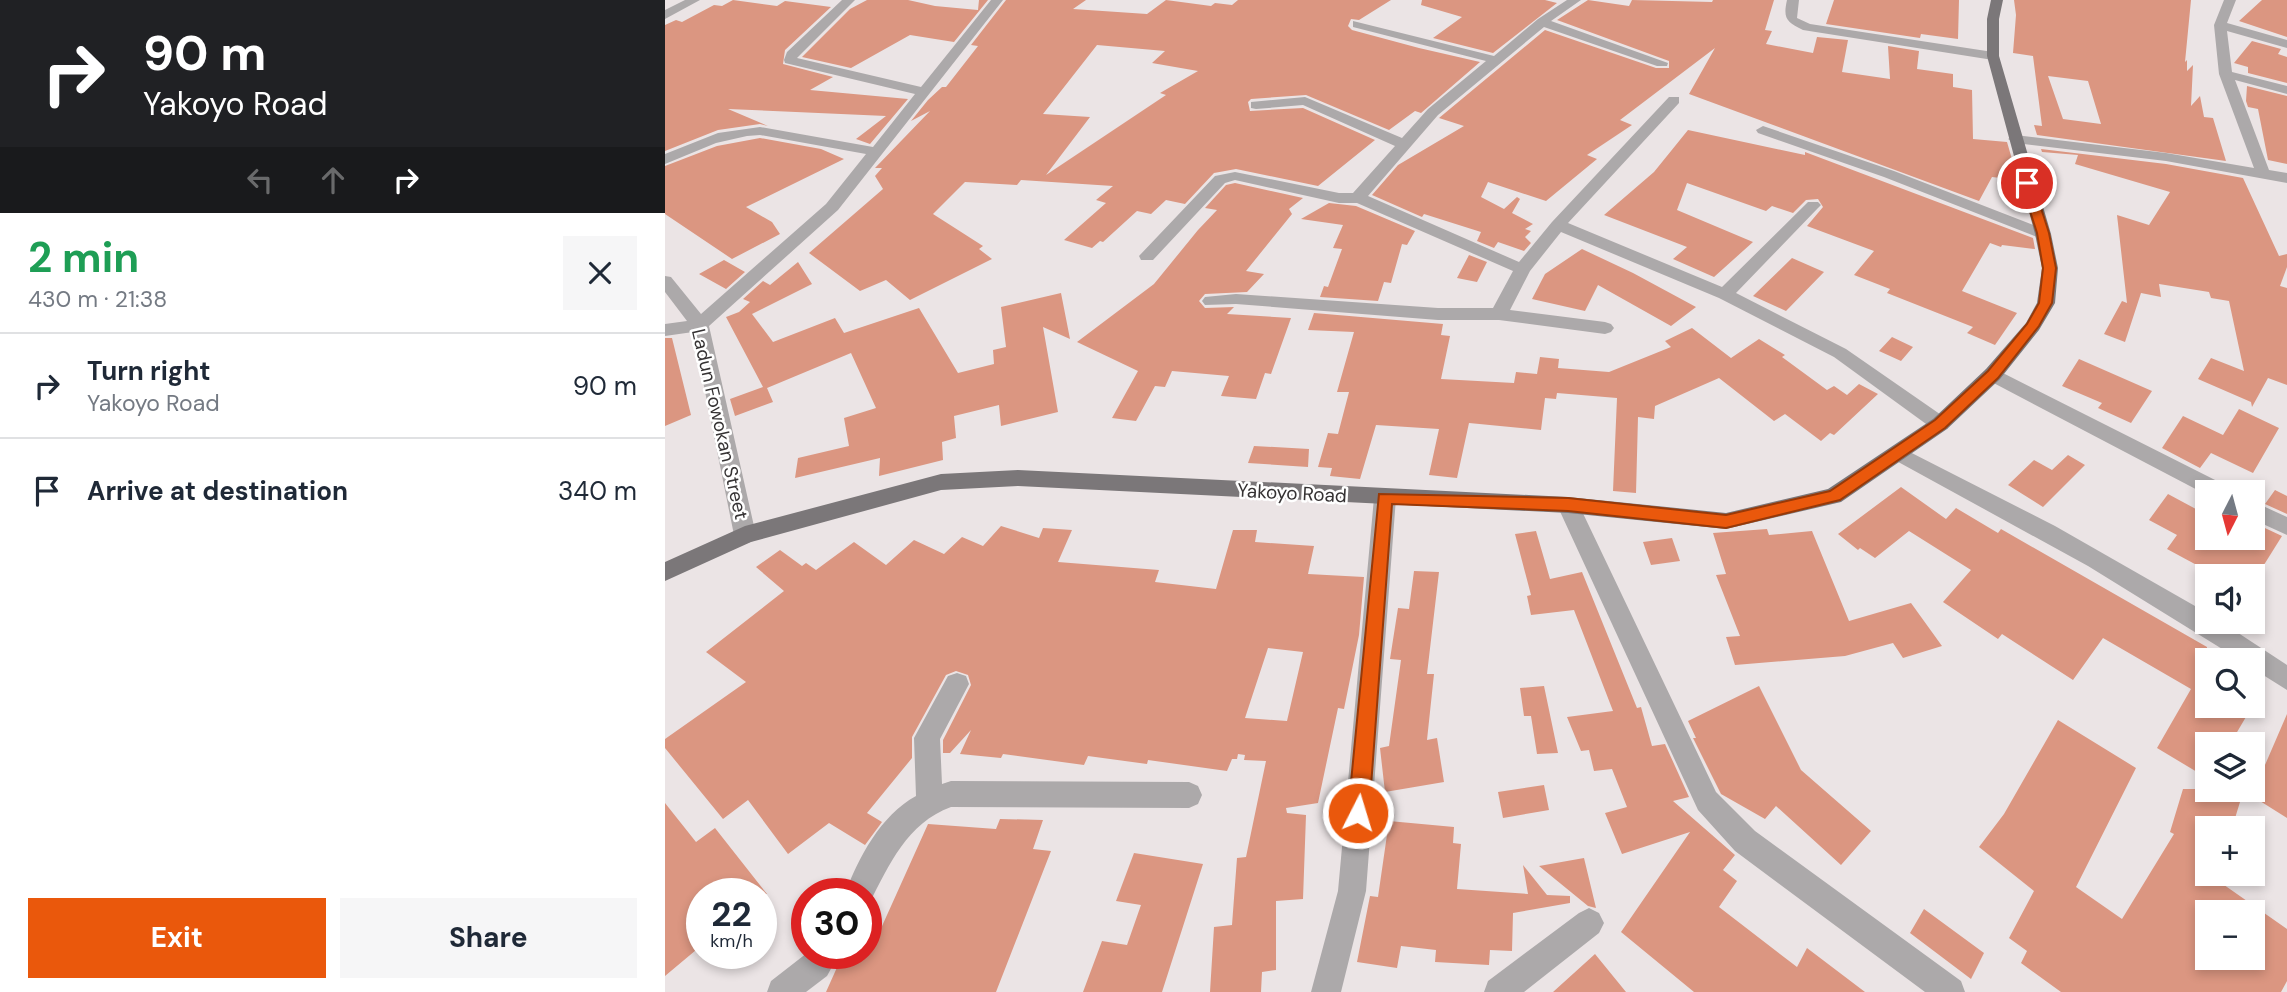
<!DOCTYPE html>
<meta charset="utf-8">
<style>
body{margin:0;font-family:"DM Sans",sans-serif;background:#f6f6f7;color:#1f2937;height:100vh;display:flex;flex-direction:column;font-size:26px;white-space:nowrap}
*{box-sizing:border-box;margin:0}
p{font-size:23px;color:#747a83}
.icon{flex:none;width:38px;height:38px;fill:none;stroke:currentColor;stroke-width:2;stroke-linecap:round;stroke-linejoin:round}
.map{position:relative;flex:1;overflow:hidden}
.side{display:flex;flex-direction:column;background:#fff;width:665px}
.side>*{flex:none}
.hud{background:#202124;color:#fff;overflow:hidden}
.needle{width:46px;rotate:186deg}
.controls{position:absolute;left:1530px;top:480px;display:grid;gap:14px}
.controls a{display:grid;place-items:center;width:70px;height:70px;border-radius:0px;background:#fff;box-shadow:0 4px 10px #0003;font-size:35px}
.speed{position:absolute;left:21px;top:878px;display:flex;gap:14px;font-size:35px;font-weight:700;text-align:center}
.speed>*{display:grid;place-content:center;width:91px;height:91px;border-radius:50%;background:#fff;box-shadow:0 4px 10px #0003;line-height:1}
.speed small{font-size:18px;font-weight:400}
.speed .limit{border:10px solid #d22;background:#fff;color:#111}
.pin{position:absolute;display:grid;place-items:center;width:60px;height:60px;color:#fff;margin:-30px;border:4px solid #fff;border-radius:50%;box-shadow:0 2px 7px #0007}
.me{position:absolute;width:77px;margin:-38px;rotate:5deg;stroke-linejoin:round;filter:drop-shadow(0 0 5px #0008)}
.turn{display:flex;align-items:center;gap:24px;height:147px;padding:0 28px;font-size:32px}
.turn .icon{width:91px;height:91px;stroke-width:2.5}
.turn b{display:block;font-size:49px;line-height:60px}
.lanes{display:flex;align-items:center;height:66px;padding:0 28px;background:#0003;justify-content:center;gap:35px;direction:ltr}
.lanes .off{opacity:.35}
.round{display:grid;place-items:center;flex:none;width:74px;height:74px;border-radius:0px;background:#f6f6f7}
.head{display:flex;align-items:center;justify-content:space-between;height:119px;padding:0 28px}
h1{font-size:42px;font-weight:700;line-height:52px;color:#1e9e55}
.primary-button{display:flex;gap:14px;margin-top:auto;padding:14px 28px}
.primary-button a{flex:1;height:80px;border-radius:0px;background:#ea580c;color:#fff;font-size:28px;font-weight:700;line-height:80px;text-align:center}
.primary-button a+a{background:#f6f6f7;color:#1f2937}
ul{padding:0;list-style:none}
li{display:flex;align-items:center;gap:21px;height:105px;padding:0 28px;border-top:2px solid #e0e1e3}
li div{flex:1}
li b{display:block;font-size:26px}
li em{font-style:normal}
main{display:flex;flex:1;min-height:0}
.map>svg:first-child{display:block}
.building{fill:#db9681;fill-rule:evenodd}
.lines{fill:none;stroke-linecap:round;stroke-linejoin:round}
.minor{fill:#aca9aa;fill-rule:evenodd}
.major{fill:#7b7779;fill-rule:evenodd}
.route{fill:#ea580c;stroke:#983908;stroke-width:2}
.labels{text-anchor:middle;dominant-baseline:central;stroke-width:5;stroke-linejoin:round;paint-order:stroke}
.street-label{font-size:19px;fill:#353233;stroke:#fff}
</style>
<main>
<section class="side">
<div class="hud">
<div class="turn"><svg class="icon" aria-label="right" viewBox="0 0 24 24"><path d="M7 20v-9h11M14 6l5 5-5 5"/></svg><div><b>90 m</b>Yakoyo Road</div></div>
<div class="lanes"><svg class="icon off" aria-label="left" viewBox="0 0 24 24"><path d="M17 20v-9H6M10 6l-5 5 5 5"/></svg><svg class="icon off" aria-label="ahead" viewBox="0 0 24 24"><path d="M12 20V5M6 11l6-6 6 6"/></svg><svg class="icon" aria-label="right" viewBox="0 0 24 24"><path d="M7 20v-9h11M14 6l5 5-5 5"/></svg></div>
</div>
<div class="head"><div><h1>2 min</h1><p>430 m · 21:38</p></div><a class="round"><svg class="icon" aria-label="close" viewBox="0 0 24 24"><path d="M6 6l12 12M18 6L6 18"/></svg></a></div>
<ul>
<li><svg class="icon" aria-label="right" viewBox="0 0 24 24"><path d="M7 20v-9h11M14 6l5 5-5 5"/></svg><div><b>Turn right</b><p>Yakoyo Road</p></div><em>90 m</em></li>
<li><svg class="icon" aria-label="arrive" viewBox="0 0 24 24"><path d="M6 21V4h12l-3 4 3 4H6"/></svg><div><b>Arrive at destination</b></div><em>340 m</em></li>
</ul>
<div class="primary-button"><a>Exit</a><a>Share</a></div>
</section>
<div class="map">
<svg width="1622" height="992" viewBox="0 0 1622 992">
<rect width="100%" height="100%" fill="#ebe4e5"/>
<path class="building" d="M68 0 112 6 120 1 166 7 120 50 118 64 168 77 145 90 243 99 205 144 191 139 221 116 63 109 103 126 95 124 53 130 0 151V25L11 20 17 22 49 5 57 6Z
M202 0H243L270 6 313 10 314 0H323L289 42 245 35 186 68 137 57 185 9Z
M341 0H421L408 9 482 14 501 0 546 6 550 3 567 5 573 0H726L694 20 686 19 683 26 687 30 754 48 815 62 756 113 750 111 724 130 641 95 586 99 583 102 585 111 638 108 710 140 653 186 571 169 549 173 520 204 501 200 486 214 472 211 438 242 435 241 427 248 399 240 441 203 431 200 448 186 356 180 352 185 300 182 268 214 318 246 314 249 327 259 245 300 221 280 195 291 144 253 218 189 210 176 217 168H210L265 111 246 121 263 100 277 87H281L313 46 306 45ZM432 45 500 51 487 63 533 71 495 93 501 95 381 175 425 117 378 114Z
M757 0H880L892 3 828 53 768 38 797 17 756 5Z
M923 0 964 6 967 0 1047 2 1048 0H1109L1100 30 1107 31 1101 44 1148 53 1152 37 1183 40 1177 72 1225 79 1223 46 1254 51 1252 69 1288 74V87L1307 90 1308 139 1342 142 1353 180 1327 177 1314 201 1024 94 1050 48 955 120 967 125 922 155 932 159 881 201 823 182 816 197 839 209 852 197 855 199 847 213 868 224 860 229 866 231 860 237 866 243 859 251 833 242 829 248 812 241 816 232 759 214 757 217 707 195 733 165 799 126 774 118 880 30 991 68H1004V61L892 20Z
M1169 0H1294L1293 39 1256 34 1255 38 1161 24Z
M1349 0H1526L1520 62 1522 60V71L1528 65 1526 106 1535 96 1539 117 1548 118 1561 161 1372 135 1369 125 1377 126 1368 56 1348 53 1351 15ZM1383 76 1423 81 1436 124 1398 119Z
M1597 0H1622V37L1574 21Z
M1587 41 1616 49 1613 54 1622 57V83L1583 73V67L1569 63Z
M1582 86 1622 96V164L1603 160 1593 109 1583 107 1581 101Z
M1023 130 1140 155V152L1368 238 1370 249 1337 245 1336 247 1325 243 1297 291 1352 313 1330 345 1302 333 1308 327 1222 293 1225 289 1189 275 1209 251 1142 226 1158 207 1153 199 1141 200 1128 213 1107 206 1101 211 1022 183 1012 210 1088 242 1049 277 1008 259 1022 247 939 215 989 172Z
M95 138 156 149 179 159 81 207 107 222 115 234 67 259 0 214V166L52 146Z
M1376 149 1501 164 1578 178 1614 256 1622 254V267L1615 286 1622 288V385L1603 378 1587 407 1586 402 1533 379 1546 358 1579 371 1564 301 1546 298 1544 292 1494 284 1496 297 1476 293 1460 342 1439 334 1457 301 1462 303 1452 215 1484 225 1505 192 1410 164 1413 155 1377 152Z
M570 183 638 198 624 209 627 214 581 271 599 274 582 292 540 294 534 301 540 308 569 307 562 314 626 318 606 374 600 373 591 399 556 396 564 376 507 371 500 387 490 386 471 421 447 418 473 371 412 342 489 284 533 230 552 210 540 208 561 185Z
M664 203 691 206 750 231 742 245 737 244 726 283 719 282 713 301 655 297 659 286 663 287 677 249 668 248 678 225 636 219Z
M917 249 968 273 1031 307 1006 326 933 285 920 311 867 299 880 274Z
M804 255 822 262 812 282 792 278Z
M1127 258 1159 272 1121 311 1088 296Z
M59 260 80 272 61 289 34 274Z
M133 262 147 284 87 314 108 342 170 318 179 333 254 308 293 373 329 364 328 350 341 347 336 307 396 293 405 339 378 327 393 412 336 426 334 405 289 416 291 438 277 442 278 460 214 476 215 458 130 478 133 458 184 446 179 418 211 408 186 353 102 388 108 402 70 416 65 399 98 387 61 317 74 312 85 302 78 299 98 281 105 285Z
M649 313 778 324 776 335 785 336 776 379 849 383 851 372 872 374 875 357 894 359 893 368 944 372 1006 347 1000 341 1027 328 1066 358 1094 339 1120 355 1117 357 1162 390 1169 386 1182 395 1194 384 1213 394 1169 435 1165 433 1156 441 1120 414 1109 421 1054 378 990 406 989 419 973 417 971 493 948 491 952 398 892 393 891 399 880 398 876 430 804 423 792 478 764 475 774 429 711 425 695 479 665 476 667 468 653 467 663 433 673 434 684 392H672L689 332 643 330Z
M1227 337 1248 347 1236 361 1214 351Z
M0 338H7L26 415 0 426Z
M1414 359 1487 391 1466 423 1433 408 1437 403 1397 386Z
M1574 409 1614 428 1588 473 1546 453 1535 468 1497 448 1518 416 1558 435Z
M589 446 644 449 643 467 583 463Z
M1403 455 1420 465 1378 507 1343 485 1369 460 1387 470Z
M1236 487 1281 519 1291 508 1333 533 1336 529 1542 647V705H1588L1565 744H1542V778L1492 748 1526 689 1438 638 1408 680 1337 634 1333 639 1278 602 1306 570 1244 531 1210 558 1195 548 1193 550 1173 534Z
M1610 490 1622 496V514L1600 504Z
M1503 494 1542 515V537H1587V522L1617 536 1592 576H1552L1502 549 1512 535 1484 520Z
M336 526 374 538 378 528 407 530 393 562 494 570 490 582 551 589 568 530H592L590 542 649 546 643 574 699 577 694 635 679 709 673 708 653 803 621 808 622 813 641 815 638 899 611 901V970L597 972 596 992H545L549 927 567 925 572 858 581 857 601 761 579 760 580 755 573 754 572 759H567L562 771 483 760 482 764 423 756 419 765 338 754 336 758 295 754 306 730 285 753H278V740L306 685 303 675 291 671 281 675 247 737V758L202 813 217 822 200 845 164 823 123 854 83 800 58 819 0 748V739L81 682 41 652 119 591 91 567 115 550 137 566 141 563 151 570 189 542 221 565 249 540 279 554 297 537 318 546ZM603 648 638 652 622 721 580 718Z
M1102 529 1104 535 1147 531 1184 621 1246 603 1277 646 1238 658 1228 643 1180 656 1070 665 1061 637 1075 636 1051 575 1061 574 1048 533Z
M871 531 885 579 917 572 972 708 976 707 987 746 1000 744 1024 797 1008 801 1070 855 1058 870 1072 881 1054 907 1132 967 1142 948 1200 992H1029L956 932 1025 832 957 854 940 813 962 807 947 769 929 771 924 750 916 751 902 717 948 711 909 610 866 615 862 596 866 595 850 534Z
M1007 538 1015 561 986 565 978 542Z
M749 571 774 572 762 674H769L762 740 772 738 779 782 720 792 715 748 724 746 736 660 725 659 733 608 744 609Z
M879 686 893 753 872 754 866 716H859L855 688Z
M1094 686 1136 770 1206 831 1176 865 1111 806 1100 819 1056 794 1028 738H1031L1023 721Z
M1622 714V818L1587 796V759L1600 765Z
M1393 720 1471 768 1411 887 1457 919 1509 834 1505 832 1518 789H1579L1567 828H1542V873L1622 929V981L1616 992H1396L1356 963 1362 951 1344 938 1369 891 1314 847 1339 814ZM1542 912H1587V957H1542Z
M879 785 884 810 838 818 833 792Z
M0 803 31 842 50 828 102 894H37V945L0 976Z
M335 819 378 820 368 849 386 851 331 992H161L178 954H201V934L213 935 263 824 331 829Z
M724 821 789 827 788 843 796 844 792 889 863 894 858 865 882 895 905 896V903L848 913 847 951 825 950 824 965 770 962 771 950 736 946 732 968 692 962 705 896 713 897Z
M469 853 538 864 497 992H418L437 941 462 945 476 905 451 901Z
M919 858 931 908 923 906 874 866Z
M1259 909 1319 953 1306 979 1245 933Z
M930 954 961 992H888Z"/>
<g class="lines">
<path class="minor" d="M20 0H35L0 19V10Z
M177 0H190L132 58 256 87 326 0H338L173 210 44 326 91 535 88 541 80 544 72 541 69 535 28 332 0 336V324L22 321 0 292V276L6 277 36 314 161 204 201 154 95 135 82 136 51 143 0 164V154L53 133 95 127 208 147 250 94 120 63 119 60 122 52Z
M902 0H916L886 21 1003 63 1002 66H992L879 27 773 115 703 196 854 262 887 222 1004 97H1014V103L903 223 1057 287 1143 202H1153L1156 205 1153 208 1071 293 1181 349 1282 419 1285 424 1282 429H1268L1169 357 1054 298 896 232 865 271 845 310 940 322 946 324 949 328 946 332 940 334 834 320H773L571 304 540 305 537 301 540 297 571 294 773 308H828L848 271 692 203H674L570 180 560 183 488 260H476L474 256 550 176 570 172 674 193H688L730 146 638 105 591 109 586 108V102L640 97 737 138 763 109 821 61 688 27V21L829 56 873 19Z
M1122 0H1134L1132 18 1145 24 1328 52 1334 56 1328 60 1138 30C1121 22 1118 18 1122 0Z
M1559 0H1571L1562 23 1622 40V48L1562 31 1567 72 1622 86V94L1570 80 1604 170 1622 173V183L1501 161 1350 143 1343 139 1350 135 1501 153 1589 168 1554 74 1549 25Z
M1098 126 1229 171 1384 231 1386 234 1378 239 1372 237 1219 177 1093 133 1091 130Z
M1328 368 1562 486 1565 492H1542V495L1321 379 1319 374 1321 369Z
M1233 446 1390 526 1537 610 1542 613V621H1555L1622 665V690L1587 668V660H1575L1423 566 1226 458 1223 453 1226 448Z
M720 490 727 492 731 498 701 891 676 992H646L673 891 709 498 713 492Z
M903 497 910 499 914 505 1051 792 1090 831 1296 981 1300 992H1260L1070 851 1033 810 892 505 896 499Z
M1587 501 1622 517V535L1587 519Z
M292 673 301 676 304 684 275 739 277 784 286 781 524 782 533 786 537 795 533 804 524 808 286 807C242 823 224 865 204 904L201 905V894H180C193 858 216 815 251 796L249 738 283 676Z
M924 908 934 913 939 923 934 933 859 992H819L823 981 914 913Z
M142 953 174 954 162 976 141 992H102L106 981Z"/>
<path class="major" d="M1326 0H1338L1334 19V56L1386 234 1393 268 1390 303 1374 330 1335 379 1282 429 1176 502 1061 529 903 513 353 486 276 490 86 542 0 581V562L80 526 276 474 353 470 903 497 1061 513 1163 489 1268 419 1321 369 1361 323 1372 303 1377 268 1370 234 1322 56V19Z"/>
</g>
<path class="route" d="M1362 180 1368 183 1384 233 1391 268 1387 303 1374 326 1333 378 1280 428 1175 500 1061 528 903 511 727 504 704 813 701 820 693 823 686 820 683 813 714 494 903 498 1061 515 1165 491 1270 420 1323 371 1362 324 1374 303 1378 268 1372 233 1356 183Z"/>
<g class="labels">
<g class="street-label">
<text transform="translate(55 424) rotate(77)">Ladun Fowokan Street</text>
<text transform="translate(627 493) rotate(3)">Yakoyo Road</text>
</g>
</g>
</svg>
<div class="controls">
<a><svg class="needle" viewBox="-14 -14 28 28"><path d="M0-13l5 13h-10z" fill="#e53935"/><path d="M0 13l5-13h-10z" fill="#747a83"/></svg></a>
<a><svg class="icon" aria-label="sound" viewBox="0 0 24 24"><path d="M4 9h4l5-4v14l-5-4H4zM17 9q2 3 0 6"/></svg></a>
<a><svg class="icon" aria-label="search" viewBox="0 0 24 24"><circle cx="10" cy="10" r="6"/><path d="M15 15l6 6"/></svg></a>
<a><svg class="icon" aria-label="layers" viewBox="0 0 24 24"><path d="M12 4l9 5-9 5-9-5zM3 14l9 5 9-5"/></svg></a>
<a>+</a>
<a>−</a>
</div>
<div class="speed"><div>22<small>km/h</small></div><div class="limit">30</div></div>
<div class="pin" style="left:1362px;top:183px;background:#d93025"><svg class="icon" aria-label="arrive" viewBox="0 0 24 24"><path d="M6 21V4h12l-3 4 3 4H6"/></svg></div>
<svg class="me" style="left:693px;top:813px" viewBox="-20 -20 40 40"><circle r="17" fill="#ea580c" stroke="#fff" stroke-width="3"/><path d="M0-11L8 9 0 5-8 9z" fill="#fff"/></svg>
</div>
</main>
